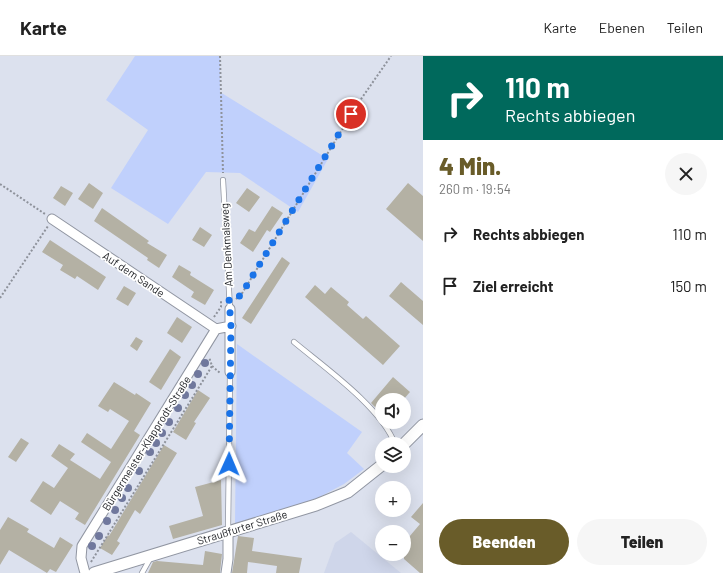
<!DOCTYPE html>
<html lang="de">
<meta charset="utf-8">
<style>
body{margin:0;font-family:Barlow,sans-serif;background:#f6f6f6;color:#222;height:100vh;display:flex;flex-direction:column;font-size:15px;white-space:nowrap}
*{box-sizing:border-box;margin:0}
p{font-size:13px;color:#767676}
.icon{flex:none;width:22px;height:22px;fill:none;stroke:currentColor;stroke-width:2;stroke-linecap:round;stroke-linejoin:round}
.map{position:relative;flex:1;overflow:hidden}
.panel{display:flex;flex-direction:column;background:#fff;width:300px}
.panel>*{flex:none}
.banner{background:#00695c;color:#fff;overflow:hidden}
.fabs{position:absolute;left:375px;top:337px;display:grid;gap:8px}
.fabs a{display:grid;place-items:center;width:36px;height:36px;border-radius:50%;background:#fff;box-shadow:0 4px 16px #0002;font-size:20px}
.pin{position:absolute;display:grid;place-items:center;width:34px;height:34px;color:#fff;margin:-17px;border:2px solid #fff;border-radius:50%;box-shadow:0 1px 4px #0007}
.me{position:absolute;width:44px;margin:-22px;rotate:1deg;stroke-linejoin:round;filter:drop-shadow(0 0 3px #0008)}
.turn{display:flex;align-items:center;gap:14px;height:84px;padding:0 16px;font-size:18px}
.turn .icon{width:52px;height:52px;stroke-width:2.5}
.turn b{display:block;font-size:28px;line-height:34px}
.round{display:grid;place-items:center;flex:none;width:42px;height:42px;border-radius:21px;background:#f6f6f6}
.head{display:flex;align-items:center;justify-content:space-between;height:68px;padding:0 16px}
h1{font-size:24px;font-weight:800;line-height:30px;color:#695c29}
.cta{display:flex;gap:8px;margin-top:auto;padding:8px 16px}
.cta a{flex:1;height:46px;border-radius:24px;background:#695c29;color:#fff;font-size:16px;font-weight:800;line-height:46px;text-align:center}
.cta a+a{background:#f6f6f6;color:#222}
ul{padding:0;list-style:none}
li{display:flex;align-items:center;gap:12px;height:52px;padding:0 16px}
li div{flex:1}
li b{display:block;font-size:15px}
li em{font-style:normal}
header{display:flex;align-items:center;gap:24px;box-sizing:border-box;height:56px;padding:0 20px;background:#fff;border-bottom:1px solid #e0e0e0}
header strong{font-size:19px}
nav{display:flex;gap:22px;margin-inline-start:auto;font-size:14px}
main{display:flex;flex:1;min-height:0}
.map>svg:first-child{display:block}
.built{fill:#cfd6ea}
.green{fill:#c0d0fc}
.building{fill:#b4b1a4}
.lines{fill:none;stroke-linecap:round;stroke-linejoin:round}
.service-casing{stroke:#9196a2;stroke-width:6}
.minor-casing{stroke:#9196a2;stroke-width:11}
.tertiary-casing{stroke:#9196a2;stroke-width:13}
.path{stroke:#8e929b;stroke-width:2;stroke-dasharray:2 2;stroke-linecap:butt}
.service{stroke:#fff;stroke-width:4.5}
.minor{stroke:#fff;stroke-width:9}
.tertiary{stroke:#fff;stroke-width:11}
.tree{fill:#70789d}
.route{stroke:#1a73e8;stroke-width:7;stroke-dasharray:0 12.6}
.labels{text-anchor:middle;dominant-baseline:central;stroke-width:3.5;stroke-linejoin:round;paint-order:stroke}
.street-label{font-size:11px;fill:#1c1e22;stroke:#fff}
</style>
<header>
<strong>Karte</strong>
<nav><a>Karte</a><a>Ebenen</a><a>Teilen</a></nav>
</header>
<main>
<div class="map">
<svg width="423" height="517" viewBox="0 0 423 517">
<rect width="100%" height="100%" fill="#dce1ee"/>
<path class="built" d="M351 476 401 517H324L335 487Z"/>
<path class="green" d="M135 0H220V36L328 103 298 156 240 117 206 116 168 168 111 132 148 74 106 44Z
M237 288 362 376 347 397 364 413 344 428 312 445 235 468Z"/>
<path class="building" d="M89 127 103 137 93 153 78 143Z
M408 127 423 140V185L386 153Z
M61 130 73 137 65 150 53 142Z
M247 132 260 141 249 156 236 147Z
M272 150 283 157 270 176 267 174 253 196 240 187 249 173 255 176Z
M102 152 149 185 147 187 167 199 159 212 147 204 148 202 94 165Z
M200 171 212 179 204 191 192 184Z
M50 184 106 221 98 234 77 220 75 223 60 214 63 209 42 196Z
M282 201 290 207 251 268 242 262Z
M179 209 191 216 190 219 214 234 205 249 191 241 194 236 172 221Z
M401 226 423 245V269L389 240Z
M315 229 325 238 331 231 349 246 347 249 363 263 366 260 400 290 383 309 305 241Z
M124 230 136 237 128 250 116 243Z
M177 261 192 271 182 287 167 277Z
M136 281 143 285 137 295 130 290Z
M170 293 181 301 161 334 149 326Z
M393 321 410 336 403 344H382V358L371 347Z
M114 326 135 339 136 337 151 347 134 375 140 379 85 469 75 463 79 457 60 445 51 459 30 445 43 425 54 432 68 412 51 400 59 388 75 398 70 404 100 423 111 406 81 386 87 377 111 393 129 365 110 353 108 356 98 350Z
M198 334 210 342 194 366 196 367 186 384 173 376Z
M21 382 29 387 16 406 8 401Z
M164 389 177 397 140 458 135 454 117 485 120 487 112 499 100 492 108 479 109 480Z
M221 424 222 469 173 483 169 470 203 460 195 431Z
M423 447V517H420L404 503V487L420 468 411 461Z
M8 461 29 473 27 476 54 492 60 481 73 489 56 516 50 513 47 517 9 494 0 509V474Z
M238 480 254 482 252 495 302 502 299 517H276L277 510 248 506 247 517H232Z
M205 495 222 498 220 517H148L153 506 157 505 203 509Z"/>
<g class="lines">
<g class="service-casing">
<path id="service" d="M223 124 230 253
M294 286C324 311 381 351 395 388
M228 475 230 316
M142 517 151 501"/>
</g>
<g class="minor-casing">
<path id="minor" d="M52 163 216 273
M230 253V316
M85 517 81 502 82 490 216 273 231 270
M226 517 228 503V475"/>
</g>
<g class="tertiary-casing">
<path id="tertiary" d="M404 388 423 369
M94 517 316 449 348 436 382 409"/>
</g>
<path class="path" d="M220 0 223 117
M0 128 45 158
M0 242 48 170
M236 243 241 239 359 46 391 0
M214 261 221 251V244
M212 310 220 317
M91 506 212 310 209 301"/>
<use href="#service" class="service"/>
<use href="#minor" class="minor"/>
<use href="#tertiary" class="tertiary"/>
</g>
<g class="tree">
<circle cx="205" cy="307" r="4"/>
<circle cx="198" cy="318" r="4"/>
<circle cx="192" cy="329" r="4"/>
<circle cx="185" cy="339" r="4"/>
<circle cx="178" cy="352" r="4"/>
<circle cx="169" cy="366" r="4"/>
<circle cx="162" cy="377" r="4"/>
<circle cx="156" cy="387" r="4"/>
<circle cx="150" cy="396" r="4"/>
<circle cx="139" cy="415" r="4"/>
<circle cx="128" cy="432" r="4"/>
<circle cx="122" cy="442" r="4"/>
<circle cx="115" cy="454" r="4"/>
<circle cx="107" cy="465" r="4"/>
<circle cx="99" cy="480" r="4"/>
<circle cx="92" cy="490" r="4"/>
</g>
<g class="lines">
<path class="route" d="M229 408 231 270 229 243H235L241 239 351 58"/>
</g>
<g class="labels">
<g class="street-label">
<text transform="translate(226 189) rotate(-93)">Am Denkmalsweg</text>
<text transform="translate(134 218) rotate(34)">Auf dem Sande</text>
<text transform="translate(146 387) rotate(-58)">Bürgermeister-Klapprodt-Straße</text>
<text transform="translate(242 471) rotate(-17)">Straußfurter Straße</text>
</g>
</g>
</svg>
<div class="fabs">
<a><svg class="icon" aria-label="sound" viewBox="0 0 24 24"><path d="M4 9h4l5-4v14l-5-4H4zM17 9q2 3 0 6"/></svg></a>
<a><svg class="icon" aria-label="layers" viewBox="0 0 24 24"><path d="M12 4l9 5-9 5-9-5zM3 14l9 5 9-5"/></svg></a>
<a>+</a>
<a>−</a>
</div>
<div class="pin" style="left:351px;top:58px;background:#d93025"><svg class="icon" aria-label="arrive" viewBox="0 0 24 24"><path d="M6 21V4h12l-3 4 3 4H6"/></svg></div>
<svg class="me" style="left:229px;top:408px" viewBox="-20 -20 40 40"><path d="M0-17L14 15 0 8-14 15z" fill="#1a73e8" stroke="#fff" stroke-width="4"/></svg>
</div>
<section class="panel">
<div class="banner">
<div class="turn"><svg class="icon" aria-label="right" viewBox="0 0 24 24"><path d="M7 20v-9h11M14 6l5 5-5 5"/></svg><div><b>110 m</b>Rechts abbiegen</div></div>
</div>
<div class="head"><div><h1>4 Min.</h1><p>260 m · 19:54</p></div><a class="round"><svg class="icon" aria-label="close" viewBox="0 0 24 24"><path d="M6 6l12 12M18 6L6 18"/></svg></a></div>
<ul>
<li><svg class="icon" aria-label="right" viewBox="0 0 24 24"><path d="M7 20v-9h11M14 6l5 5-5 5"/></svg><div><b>Rechts abbiegen</b></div><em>110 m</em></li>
<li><svg class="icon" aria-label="arrive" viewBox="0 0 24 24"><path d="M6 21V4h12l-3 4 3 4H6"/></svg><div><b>Ziel erreicht</b></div><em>150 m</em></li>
</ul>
<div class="cta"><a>Beenden</a><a>Teilen</a></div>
</section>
</main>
